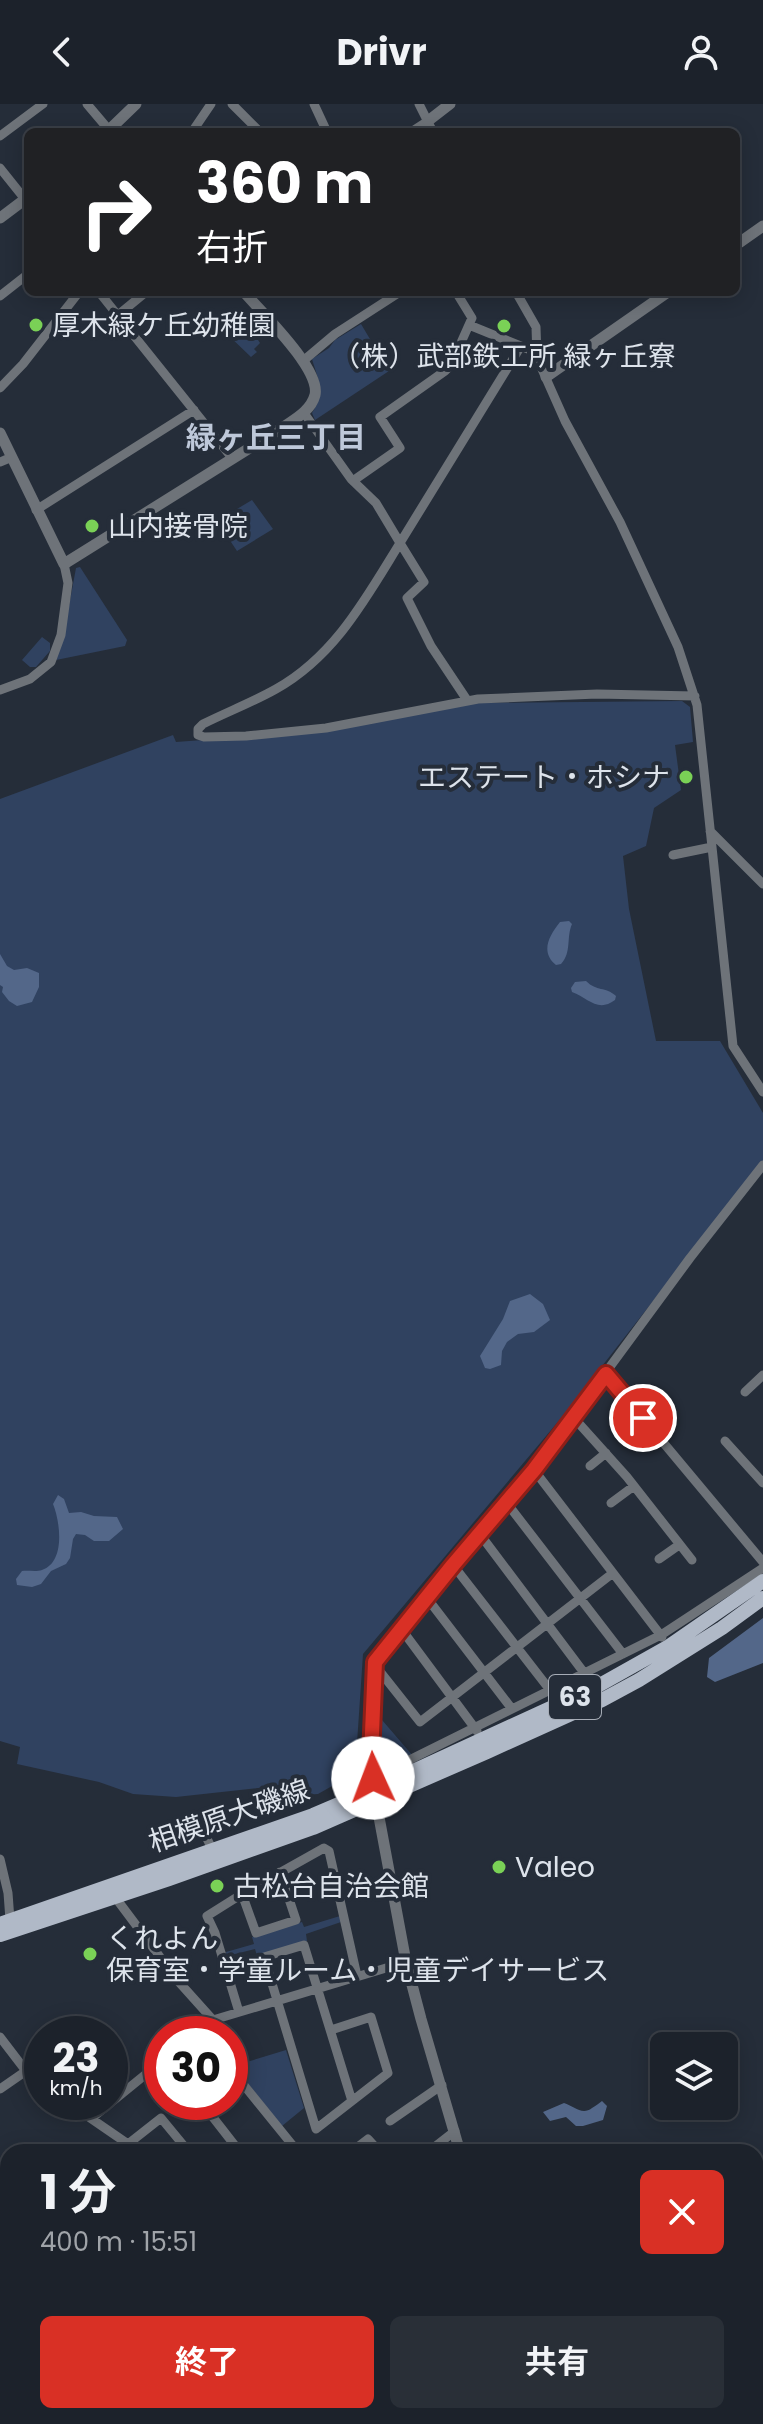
<!DOCTYPE html>
<html lang="ja">
<meta charset="utf-8">
<style>
body{margin:0;font-family:Poppins,"Noto Sans JP",sans-serif;background:#292f37;color:#f1f3f6;height:100vh;display:flex;flex-direction:column;font-size:30px;white-space:nowrap}
*{box-sizing:border-box;margin:0}
p{font-size:26px;color:#a0a4a9}
.icon{flex:none;width:44px;height:44px;fill:none;stroke:currentColor;stroke-width:2;stroke-linecap:round;stroke-linejoin:round}
.map{position:relative;flex:1;overflow:hidden}
.sheet{position:absolute;left:0px;top:2040px;width:764px;height:280px;display:flex;flex-direction:column;background:#1c222b;border-radius:24px 24px 0 0;box-shadow:0 4px 20px #0003,0 0 0 2px #3a3f47}
.sheet>*{flex:none}
.hud{position:absolute;left:24px;top:24px;width:716px;height:168px;border-radius:12px;box-shadow:0 4px 20px #0003,0 0 0 2px #3a3f47;background:#202124;color:#fff;overflow:hidden}
.buttons{position:absolute;left:650px;top:1928px;display:grid;gap:16px}
.buttons a{display:grid;place-items:center;width:88px;height:88px;border-radius:12px;background:#1c222b;box-shadow:0 4px 20px #0003,0 0 0 2px #3a3f47;font-size:40px}
.speed{position:absolute;left:24px;top:1912px;display:flex;gap:16px;font-size:40px;font-weight:700;text-align:center}
.speed>*{display:grid;place-content:center;width:104px;height:104px;border-radius:50%;background:#1c222b;box-shadow:0 4px 20px #0003,0 0 0 2px #3a3f47;line-height:1}
.speed small{font-size:20px;font-weight:400}
.speed .limit{border:12px solid #d22;background:#fff;color:#111}
.pin{position:absolute;display:grid;place-items:center;width:68px;height:68px;color:#fff;margin:-34px;border:4px solid #fff;border-radius:50%;box-shadow:0 2px 8px #0007}
.me{position:absolute;width:88px;margin:-44px;rotate:358deg;stroke-linejoin:round;filter:drop-shadow(0 0 6px #0008)}
.turn{display:flex;align-items:center;gap:28px;height:168px;padding:0 40px;font-size:36px}
.turn .icon{width:104px;height:104px;stroke-width:2.5}
.turn b{display:block;font-size:56px;line-height:68px}
.round{display:grid;place-items:center;flex:none;width:84px;height:84px;border-radius:12px;background:#292f37}
.headline{display:flex;align-items:center;justify-content:space-between;height:136px;padding:0 40px}
h1{font-size:48px;font-weight:700;line-height:60px}
.button{display:flex;gap:16px;margin-top:auto;padding:16px 40px}
.button a{flex:1;height:92px;border-radius:12px;background:#d93025;color:#fff;font-size:32px;font-weight:700;line-height:92px;text-align:center}
.button a+a{background:#292f37;color:#f1f3f6}
header{display:flex;justify-content:space-between;align-items:center;height:104px;padding:0 40px;background:#1c222b;font-size:36px;font-weight:700}
.map>svg:first-child{display:block}
.green{fill:#304260}
.water{fill:#536789}
.lines{fill:none;stroke-linecap:round;stroke-linejoin:round}
.minor{stroke:#6e7379;stroke-width:9}
.tertiary{stroke:#6e7379;stroke-width:11}
.primary{stroke:#b0b9c7;stroke-width:14}
.route-casing{stroke:#8d1f18;stroke-width:20}
.route{stroke:#d93025;stroke-width:14}
.poi-dot{fill:#7ad156;stroke:#252d39;stroke-width:3}
.labels{text-anchor:middle;dominant-baseline:central;stroke-width:8;stroke-linejoin:round;paint-order:stroke}
.shield{fill:#252d39;stroke:#a6acb6;stroke-width:2}
.shield-label{font-size:26px;font-weight:bold;fill:#dde3eb}
.poi-label{font-size:28px;fill:#dde3eb;stroke:#252d39;text-anchor:start}
.street-label{font-size:28px;fill:#dde3eb;stroke:#252d39}
.neighbourhood-label{font-size:30px;font-weight:bold;fill:#bec8d9;stroke:#252d39}
</style>
<header><svg class="icon" aria-label="back" viewBox="0 0 24 24"><path d="M15 5l-7 7 7 7"/></svg>Drivr<svg class="icon" aria-label="person" viewBox="0 0 24 24"><circle cx="12" cy="8" r="4"/><path d="M4 21q1-7 8-7t8 7"/></svg></header>
<div class="map">
<svg width="763" height="2320" viewBox="0 0 763 2320">
<rect width="100%" height="100%" fill="#252d39"/>
<path class="green" d="M254 217 265 229 258 236 260 239 254 245 257 248 251 253 226 229 231 224 234 228 241 223 244 226Z
M361 220 389 267 315 316 312 309C326 288 318 276 312 255L329 244 335 236Z
M252 396 273 425 237 447 217 417Z
M80 463 127 536 125 542 56 556 64 529 76 464Z
M42 533 50 539V547L36 563H30L22 556Z
M682 597 690 603 693 638 675 641 681 686 654 704 646 742 623 752 629 805 656 937H720L763 1009V1057L562 1313 363 1550 355 1669 318 1690 288 1692 276 1682 176 1693 133 1690 99 1678 17 1660 20 1643 0 1637V695L173 631 176 638 325 627 468 599Z
M376 1609 413 1652 379 1669C371 1652 376 1628 376 1609Z
M340 1812 341 1818 306 1830 307 1837 257 1852 255 1845 227 1852 226 1848 254 1840 252 1833 302 1818 304 1823Z
M286 1946 304 2004 282 2022 234 1962Z"/>
<path class="water" d="M569 817 572 820C566 834 572 848 561 860L556 861C540 848 549 832 560 818Z
M0 850 7 862 14 866 27 864 39 869V883L32 898 17 902 9 897 2 888 3 883 0 881Z
M586 877C597 888 605 882 616 892L615 896C598 909 588 894 572 888L571 884 575 878Z
M530 1190 543 1200 550 1216 534 1228 518 1230 507 1238 502 1247 501 1261 490 1265 485 1264 480 1252 503 1215 510 1197Z
M58 1391 64 1395 69 1409 81 1408 94 1412 117 1413 123 1425 109 1437H94L85 1431 76 1430 73 1435 70 1454 66 1460 51 1467 41 1480 32 1483 17 1481 16 1475 22 1467C28 1466 36 1468 42 1466 66 1458 60 1417 53 1400Z
M763 1514V1559L715 1578 707 1573 709 1554Z
M602 1997 607 2002 603 2016 583 2022H576L566 2013 550 2017 543 2008 564 1999C574 2002 582 2012 592 2004 596 2002 599 1999 602 1997Z"/>
<g class="lines">
<path class="minor" d="M87 0 109 26
M232 0 260 28
M314 0 327 28
M419 0 433 28
M192 28 211 0
M411 28 428 17
M0 32 43 0
M0 64 28 99
M99 188 232 354
M516 188 536 223 537 254 565 317 620 418 678 543 697 601 733 942 763 988
M0 192 28 170
M118 211 146 188
M469 221 538 249
M303 257 335 230 400 188
M0 284 23 260 79 188
M304 309 351 375 376 399 400 439C366 494 335 552 276 585 253 598 227 608 203 620L198 625V631L204 633 246 632 326 624 478 595 597 590 695 592
M0 358 12 353
M354 378 357 374 400 344 380 313 445 267 451 261 472 214 456 188
M36 406 194 306
M0 586 30 575 51 558 61 531 68 479 64 460
M467 596 431 542 407 494 424 478 400 439 521 242
M710 727 763 780
M673 751 712 743
M606 1270 763 1458
M745 1288 763 1271
M574 1314 627 1373 692 1456
M725 1337 763 1379
M590 1362 606 1349
M506 1398 623 1550
M611 1399 634 1382
M479 1429 597 1586
M659 1455 679 1441
M453 1461 550 1586
M613 1469 662 1533
M427 1494 512 1605 661 1531 763 1464
M402 1526 477 1627
M375 1558 378 1565 420 1618 613 1469 534 1366
M373 1674 512 1605
M375 1688 371 1652 375 1558 453 1461 534 1366 690 1154 763 1061
M197 1714 213 1747
M0 1755 8 1789 10 1816
M242 1790 256 1829 296 1816 280 1768
M115 1793 178 1877 213 1916
M239 1908 215 1829 207 1812 242 1790 324 1744 329 1747 357 1872
M331 1926 371 1913 388 1969 352 1997 304 1841 264 1853 316 2025 352 1997
M196 1930 213 1916 406 1858
M0 1933 26 1967 42 1980
M230 1964 294 2043 287 2048
M0 1985 26 1967
M67 1998 128 2040 135 2048
M201 1998 240 2048
M92 2014 162 1957
M390 2017 442 1981
M128 2040 161 2014 189 2048
M351 2048 368 2035 380 2048
M428 2048 455 2027
M437 2312 441 2320
M493 2312 498 2320
M162 2320 168 2312
M357 2320 362 2312
M411 2320 416 2312"/>
<path class="tertiary" d="M428 17 450 0
M107 28 136 0
M0 114 28 93
M736 141 763 122
M546 273 668 188
M0 329 64 460 285 322C297 314 311 306 315 291 321 265 261 208 244 188
M376 1697 406 1858 421 1915 460 2048
M756 2084 763 2082
M548 2312 554 2320"/>
<path class="primary" d="M0 1820 313 1711 374 1685 596 1583 669 1542 763 1477
M0 1831 169 1775 313 1724 487 1648 602 1596 639 1576 722 1524 763 1494"/>
</g>
<g class="lines">
<g class="route-casing">
<path id="route" d="M373 1674 371 1652 375 1558 453 1461 534 1366 606 1270 643 1314"/>
</g>
<use href="#route" class="route"/>
</g>
<g class="poi-dot">
<circle cx="36" cy="221" r="8"/>
<circle cx="504" cy="222" r="8"/>
<circle cx="92" cy="422" r="8"/>
<circle cx="686" cy="673" r="8"/>
<circle cx="499" cy="1763" r="8"/>
<circle cx="217" cy="1782" r="8"/>
<circle cx="90" cy="1850" r="8"/>
</g>
<g class="labels">
<rect class="shield" x="549" y="1571" width="52" height="44" rx="6"/>
<g class="shield-label">
<text x="575" y="1593">63</text>
</g>
<g class="poi-label">
<text x="52" y="221">厚木緑ケ丘幼稚園</text>
<text x="504" y="252" text-anchor="middle">（株）武部鉄工所 緑ヶ丘寮</text>
<text x="108" y="422">山内接骨院</text>
<text x="670" y="673" text-anchor="end">エステート・ホシナ</text>
<text x="515" y="1763">Valeo</text>
<text x="233" y="1782">古松台自治会館</text>
<text x="106" y="1834">くれよん<tspan x="106" dy="32">保育室・学童ルーム・児童デイサービス</tspan></text>
</g>
<g class="street-label">
<text transform="translate(229 1712) rotate(-19)">相模原大磯線</text>
</g>
<g class="neighbourhood-label">
<text x="276" y="333">緑ヶ丘三丁目</text>
</g>
</g>
</svg>
<div class="buttons">
<a><svg class="icon" aria-label="layers" viewBox="0 0 24 24"><path d="M12 4l9 5-9 5-9-5zM3 14l9 5 9-5"/></svg></a>
</div>
<div class="speed"><div>23<small>km/h</small></div><div class="limit">30</div></div>
<div class="pin" style="left:643px;top:1314px;background:#d93025"><svg class="icon" aria-label="arrive" viewBox="0 0 24 24"><path d="M6 21V4h12l-3 4 3 4H6"/></svg></div>
<svg class="me" style="left:373px;top:1674px" viewBox="-20 -20 40 40"><circle r="19" fill="#fff"/><path d="M0-13L10 11 0 6-10 11z" fill="#d93025"/></svg>
<div class="hud">
<div class="turn"><svg class="icon" aria-label="right" viewBox="0 0 24 24"><path d="M7 20v-9h11M14 6l5 5-5 5"/></svg><div><b>360 m</b>右折</div></div>
</div>
<section class="sheet">
<div class="headline"><div><h1>1 分</h1><p>400 m · 15:51</p></div><a class="round" style="background:#d93025;color:#fff"><svg class="icon" aria-label="close" viewBox="0 0 24 24"><path d="M6 6l12 12M18 6L6 18"/></svg></a></div>
<div class="button"><a>終了</a><a>共有</a></div>
</section>
</div>
